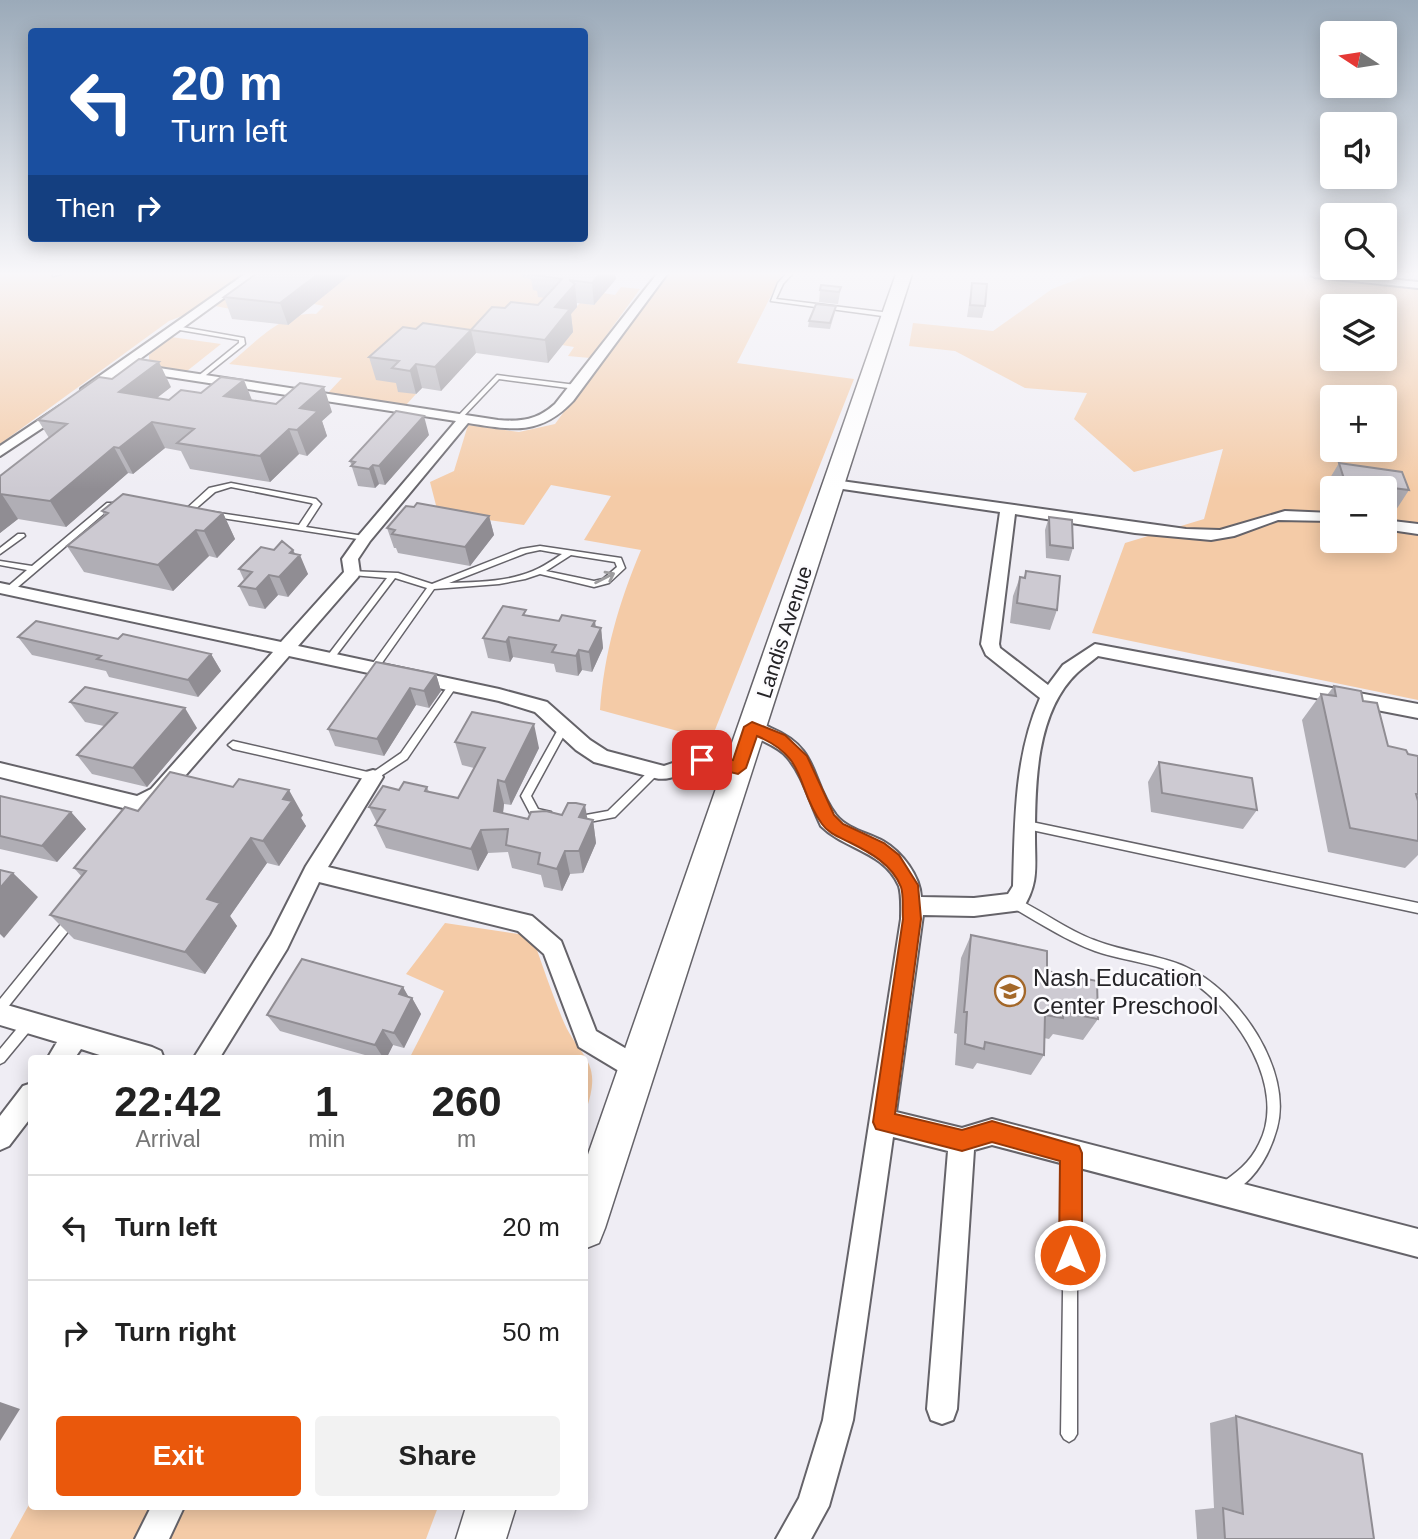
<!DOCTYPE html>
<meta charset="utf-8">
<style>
body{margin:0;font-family:Helvetica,sans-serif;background:#f2f2f2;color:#222;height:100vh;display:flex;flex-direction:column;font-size:26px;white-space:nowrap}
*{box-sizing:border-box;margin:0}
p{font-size:23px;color:#767676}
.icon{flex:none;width:38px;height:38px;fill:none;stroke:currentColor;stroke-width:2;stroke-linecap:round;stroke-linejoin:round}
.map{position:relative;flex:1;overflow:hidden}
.drawer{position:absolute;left:28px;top:1055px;width:560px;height:455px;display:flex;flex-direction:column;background:#fff;border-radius:7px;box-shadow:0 4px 18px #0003}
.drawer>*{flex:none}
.hud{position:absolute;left:28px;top:28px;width:560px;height:214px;border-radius:7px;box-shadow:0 4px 18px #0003;background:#1a4fa0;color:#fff;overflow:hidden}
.needle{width:46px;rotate:282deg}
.tools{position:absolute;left:1320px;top:21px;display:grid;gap:14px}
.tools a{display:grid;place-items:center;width:77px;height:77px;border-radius:7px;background:#fff;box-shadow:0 4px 18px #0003;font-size:35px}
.pin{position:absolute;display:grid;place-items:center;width:60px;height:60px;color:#fff;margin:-30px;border-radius:14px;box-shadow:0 4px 10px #0006}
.me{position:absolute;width:77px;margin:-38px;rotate:0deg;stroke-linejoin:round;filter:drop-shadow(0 0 5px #0008)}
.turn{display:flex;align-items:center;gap:24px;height:147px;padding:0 28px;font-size:32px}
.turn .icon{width:91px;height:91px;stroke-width:2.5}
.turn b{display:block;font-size:49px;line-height:60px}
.then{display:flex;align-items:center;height:66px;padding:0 28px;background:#0003;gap:14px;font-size:26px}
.eta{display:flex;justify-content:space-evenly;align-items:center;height:119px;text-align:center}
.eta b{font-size:42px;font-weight:800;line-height:49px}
.cta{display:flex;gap:14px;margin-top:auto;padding:14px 28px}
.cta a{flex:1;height:80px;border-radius:7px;background:#ea580c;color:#fff;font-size:28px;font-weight:800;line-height:80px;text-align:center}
.cta a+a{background:#f2f2f2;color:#222}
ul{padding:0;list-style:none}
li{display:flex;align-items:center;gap:21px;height:105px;padding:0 28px;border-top:2px solid #e0e0e0}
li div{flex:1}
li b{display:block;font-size:26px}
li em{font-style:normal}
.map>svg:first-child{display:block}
.green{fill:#f4cba7;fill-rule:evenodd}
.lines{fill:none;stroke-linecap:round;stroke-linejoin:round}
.lane-casing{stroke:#656369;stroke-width:3}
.street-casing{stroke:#656369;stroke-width:4}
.primary-casing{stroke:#656369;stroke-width:3}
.lane{fill:#fff;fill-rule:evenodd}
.street{fill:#fff;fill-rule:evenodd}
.primary{fill:#fff;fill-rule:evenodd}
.wall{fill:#b0aeb5}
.shaded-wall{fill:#908d93}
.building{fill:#cdcad2;stroke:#908d93;stroke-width:2}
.oneway{stroke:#9d9c9e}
.route{fill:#ea580c;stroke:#983908;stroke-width:2}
.labels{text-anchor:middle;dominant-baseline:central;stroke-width:5;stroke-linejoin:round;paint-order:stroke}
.street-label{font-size:21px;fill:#252427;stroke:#fcfbfe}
.near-poi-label{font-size:24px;fill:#252427;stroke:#fcfbfe;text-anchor:start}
</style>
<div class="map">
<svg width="1418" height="1539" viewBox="0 0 1418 1539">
<rect width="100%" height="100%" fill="#efedf4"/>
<path class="green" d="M0 274H243L190 313 169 321 0 444Z
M260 274H560L543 292 575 308 580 303 594 305 603 293 615 295 621 287 640 289 590 358 568 356 574 347 562 345 572 332 475 350 381 362 373 371C390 374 403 383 416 394L406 405 327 394 342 378 229 364C253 345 283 310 316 314L324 306 314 304 320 299 231 309 215 306Z
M664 274H782L737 363 854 379 711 740 600 710C604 653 619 602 641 550L584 540 611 496 551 485 524 525 438 513 430 482 454 471 468 425 519 432 555 424Z
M1091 274H1290L1418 288V700L1092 633 1125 543 1204 519 1223 449 1134 472 1074 419 1087 393 1025 388 955 351 909 346 913 323 993 331 1052 289ZM1332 306H1384V359H1332ZM1332 397H1384V450H1332ZM1332 488H1384V541H1332Z
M171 337 221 344 187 371 157 368 149 362V355Z
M445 923 532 936C542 964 551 991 562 1018 579 1060 605 1058 585 1113L584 1059H409L444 991 406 974Z
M31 1501 32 1507H438L426 1539H10Z"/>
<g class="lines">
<g class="lane-casing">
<path id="lane" d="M53 274H61L53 276Z
M786 274H792L783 284 776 299 890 313 893 315 890 317 771 301 778 283Z
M176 326 244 338 245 344 201 379H197V377L239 343V340L174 329V327Z
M497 375 576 385 579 387 576 389 499 379 461 419H457V417Z
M231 483 316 499 321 504 306 527 364 536 368 538 364 540 209 516 208 514 212 512 299 525 313 504 311 503 231 487 215 492 192 512H189L185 510 209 488Z
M107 503H113L114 505 12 592H6V588L27 570 0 565V561L32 566Z
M18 534H24L25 536 0 554V548Z
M540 546 621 558 625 568 609 583 594 587 540 574 525 579 499 584 434 589 377 670H371L370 668 371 666 427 588 395 578 332 661 329 662 325 659 387 578 352 575 348 573 349 571 398 573 432 584 521 549ZM540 550 562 554C553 560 543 567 533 571 507 582 477 582 449 583L526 553ZM571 555 615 562 617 567 603 579 594 581 546 571Z
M453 682 457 685 456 687 407 759 373 781 233 749 228 745 233 741 372 773 401 753 450 683Z
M563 725 568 728 531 796 538 809 551 812 552 815 551 818 547 819 531 815 521 796 560 726Z
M655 767 658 768 660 771 658 774 615 817 579 824 575 823 574 820 575 817 608 811 652 768Z
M1027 821 1418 903V913L1027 829 1023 828 1022 825 1023 822Z
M1014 898C1042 910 1066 930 1094 940 1124 952 1157 954 1186 967 1238 990 1293 1070 1277 1128 1269 1157 1253 1184 1224 1197L1219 1195 1217 1190 1219 1185C1236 1173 1250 1163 1259 1144 1288 1088 1237 1011 1191 981 1162 963 1126 962 1095 951 1065 940 1038 922 1010 906L1009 903 1010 900Z
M70 916 74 918 75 921 74 924 4 1012 0 1013V999L66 918Z
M29 1017 33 1019 35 1023 33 1027 4 1062 0 1064V1049L25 1019Z
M1071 1148 1076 1149 1077 1154V1434L1074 1439 1069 1442 1064 1439 1061 1434 1065 1154 1066 1149Z"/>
</g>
<g class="street-casing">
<path id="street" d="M245 274H257L133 364 498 420C522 422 537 420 555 404L657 274H667L573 401C540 436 512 430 468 423L370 541 358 559 360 573 358 577 298 646 499 689 547 702 590 740 607 751 664 766 702 753 746 763 749 768 746 773C730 778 715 765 700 768 684 771 671 782 655 778L594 762 576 750 535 712 499 701 289 656 165 799 139 812 0 777V763L137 796 151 789 273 652 0 593V583L281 642 344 572 342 559 359 535 456 421 124 370 89 395H81V389Z
M1310 274H1344L1418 282V288L1315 277Z
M60 406 65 407V413L0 456V446Z
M834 480 1186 529 1220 530 1285 511 1332 513V521L1278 520 1234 536 1211 540 1135 533 1015 514 999 644 1000 648 1048 685 1063 665 1095 644 1418 704V718L1098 656C1091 662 1083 667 1077 673 1036 712 1035 784 1035 837 1035 868 1039 883 1022 910L974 916 923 915 896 1112 962 1128 992 1119 1418 1229V1257L992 1145 974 1150 957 1409 953 1420 942 1424 931 1420 927 1409 948 1151 893 1137 853 1420 829 1506 811 1539H776L799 1498 823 1420 901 919C901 909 902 895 899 886 884 851 845 850 821 826 810 804 803 775 787 757 776 743 750 739 743 727L745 722C755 719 762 724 771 728 821 749 809 779 836 815 847 829 868 833 883 841 902 852 920 876 921 897L974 898 1008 894 1013 886C1015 821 1014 758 1040 698L986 655 981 644 1000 512 829 487V481Z
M1384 520 1418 524V534L1384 529Z
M373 770 380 772 383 777 328 867 532 916 561 941 596 1031 647 1061 650 1069 647 1077 638 1081 629 1077 579 1047 544 954 518 931 319 882 287 949 219 1059H193L271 935 306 866 366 772Z
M0 1003 152 1047 161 1051 164 1059H112L81 1049 74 1059H47L57 1042 0 1025Z
M32 1083V1116L9 1146 0 1150V1116L23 1086Z
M151 1507H184L169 1539H135Z"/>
</g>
<g class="primary-casing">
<path id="primary" d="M896 274H912L605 1228 599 1243 584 1249V1166Z
M466 1507H516L506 1539H456Z"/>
</g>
<use href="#lane" class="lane"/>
<use href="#street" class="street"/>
<use href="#primary" class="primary"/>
</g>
<path class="wall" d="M351 274 288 325 232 319 224 297Z
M522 274H615L616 279 594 305 577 303V307L571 314 573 332 548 363 476 353 441 391 422 388 416 394 398 392 396 383 376 380 369 357 416 329 471 330 505 308 538 305 545 298 538 297 537 291 533 290 531 279 522 277Z
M972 283 985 306 982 318 967 317Z
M841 287 838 304 819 302 820 290Z
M835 312 830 329 808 327 809 321Z
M171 387 157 398 169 400 252 401 332 412 322 421 327 436 307 456 299 454 270 482 190 469 181 451 165 448 133 474 128 473 66 527 18 519 0 533V476L49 438 38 420Z
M429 435 385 485 379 484 375 488 358 486 350 461Z
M1339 463 1409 490 1396 510 1384 508V488H1332V497L1327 483Z
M102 511 223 513 235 539 217 558 209 556 173 591 84 572 67 546 104 515Z
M489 516 494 535 470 566 398 553 396 548H394L387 528Z
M1049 517 1073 548 1069 561 1046 558 1045 530Z
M274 550H293L308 574 288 597 278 595 265 609 249 606 239 586 244 580 239 569Z
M1026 571 1057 610 1050 630 1010 623 1013 596 1020 577H1024Z
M527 616 559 621H595V627L601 628 603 648 592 672 582 670 578 676 556 672 554 664 513 657 510 662 488 658 483 638Z
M18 637 118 639 211 654 221 671 198 697 109 677 106 671 32 655Z
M436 674 441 691 429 708 416 705 384 756 335 746 328 729Z
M1334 686 1363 701 1388 746 1408 754 1418 756V855L1405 868 1328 852 1302 720 1321 694 1327 695Z
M70 702 197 728 147 787 92 774 77 755 104 726 85 722Z
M455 742 539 748 511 805 504 804 503 813 528 819 562 815 593 820 596 843 583 873 570 874 562 891 544 887 541 875 512 868 508 852 488 853 478 871 386 848 375 825 377 823 369 807 399 790 427 787 429 792 458 798 474 768 462 765Z
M1159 762 1257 810 1243 829 1151 812 1148 782Z
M0 796 71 812 86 829 57 862 0 849Z
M303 815 301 818 306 826 279 866 267 863 230 916 237 926 205 974 74 939 50 915 82 877 74 868Z
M971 935 1047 971 1098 1019 1083 1040 1053 1034 1049 1039 1044 1038V1055L1031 1075 977 1063 973 1069 955 1065 957 1034 954 1033 961 958Z
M403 987 408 997 412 998 421 1014 404 1048 393 1045 386 1059H379L280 1031 267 1015Z
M1236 1416 1374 1539H1197L1195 1510 1214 1508 1210 1423Z"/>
<path class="shaded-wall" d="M318 274H351L288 325 280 303Z
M599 274H615L616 279 594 305 592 283Z
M575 284 577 307 571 314 573 332 548 363 545 340 555 307Z
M471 330 476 353 441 391 435 367Z
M159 362 171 387 132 417 119 392Z
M416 364 422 388 416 394 410 371Z
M244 380 254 405 224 396Z
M324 387 332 412 322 421 327 436 307 456 297 430 300 408Z
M424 416 429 435 385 485 379 466Z
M152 422 165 448 133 474 119 448Z
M289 429 299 454 270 482 260 456Z
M114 447 128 473 66 527 50 501Z
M373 465 379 484 375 488 369 469Z
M1 493 18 519 0 533V494Z
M223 513 235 539 217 558 204 531Z
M489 516 494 535 470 566 465 547Z
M196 530 209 556 173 591 158 565Z
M293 550 296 559 300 555 308 574 288 597 279 577 290 553Z
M269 575 278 595 265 609 256 589Z
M595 621 597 636 601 628 603 648 592 672 589 652 592 626Z
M509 637 513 657 510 662 506 642Z
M579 650 582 670 578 676 576 656Z
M211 654 221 671 198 697 188 680Z
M436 674 441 691 429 708 424 691Z
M410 688 416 705 384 756 377 739Z
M185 708 197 728 147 787 133 768Z
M534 724 539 748 511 805 505 782Z
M498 780 504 804 501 829 494 811Z
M289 790 303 815 301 818 306 826 279 866 263 841 283 799Z
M585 805 589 828 579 817Z
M71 812 86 829 57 862 42 846Z
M593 820 596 843 583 873 579 851Z
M481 830 488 853 478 871 471 849Z
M251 838 267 863 230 916 237 926 205 974 185 952 207 899Z
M565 851 570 874 562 891 557 869Z
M13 873 38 897 4 938 0 934V888Z
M403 987 411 1001 412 998 421 1014 404 1048 394 1033 399 994Z
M383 1030 393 1045 386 1059H384L375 1045Z
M0 1402 20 1409 0 1441Z"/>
<path class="building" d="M256 274H318L280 303 224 297Z
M537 274H599L592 283 569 280 575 284 555 307 570 309 545 340 471 330 435 367 416 364 410 371 392 368 399 361 369 357 403 327 416 329 423 323 471 330 492 307 505 308 511 302 538 305 562 279 535 275Z
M972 283 987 284 985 306 970 305Z
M821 285 841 287 839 292 820 290Z
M816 304 836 306 830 323 809 321Z
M139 359 159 362 119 392 169 400 181 390 201 393 221 377 244 380 224 396 276 404 300 383 324 387 300 408 318 411 297 430 289 429 260 456 177 443 194 429 152 422 119 448 114 447 50 501 0 494V476L67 424 38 420 99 377 112 379Z
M396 411 424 416 379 466 373 465 369 469 351 466 355 462 350 461Z
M1339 463 1402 472 1409 490 1345 482Z
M123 494 223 513 204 531 196 530 158 565 67 546 108 513 102 511Z
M417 503 489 516 465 547 392 534 395 530 387 528 406 506 414 507Z
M1049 517 1072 520 1073 548 1050 545Z
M282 541 293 550 290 553 300 555 279 577 269 575 256 589 239 586 252 572 239 569 261 547 274 550Z
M1026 571 1060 576 1057 610 1017 603 1020 577 1025 578Z
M503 606 526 610 523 615 559 621 562 615 595 621 592 626 601 628 589 652 579 650 576 656 552 652 556 645 509 637 506 642 483 638Z
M36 621 118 639 123 634 211 654 188 680 97 659 101 656 18 637Z
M376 662 436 674 424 691 410 688 377 739 328 729Z
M1334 686 1361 691 1363 701 1377 703 1388 746 1406 750 1408 754 1418 756V794H1416L1418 801V841L1350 828 1321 694 1336 696Z
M85 687 185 708 133 768 77 755 117 713 70 702Z
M472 712 534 724 505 782 498 780 494 811 528 819 531 812 546 811 562 815 568 803H576L585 805 579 817 593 820 579 851H565L557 869 538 864 540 853 506 845 508 829 481 830 471 849 375 825 385 810 369 807 383 786 399 790 404 782 427 787 425 791 458 798 485 748 455 742Z
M1159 762 1252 778 1257 810 1162 793Z
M170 772 233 787 239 779 289 790 283 799 292 801 263 841 251 838 207 899 220 903 185 952 50 915 86 871 74 868 125 807 138 811Z
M0 796 71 812 42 846 0 836Z
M0 870 13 873 0 888Z
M971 935 1047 951V971L1097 981 1098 1019 1063 1012V1018L1045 1015 1044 1055 985 1042 984 1049 965 1044 967 1012H964Z
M302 959 403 987 399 994 412 998 394 1033 383 1030 375 1045 267 1015Z
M1236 1416 1362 1454 1374 1539H1225L1223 1508 1243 1514Z"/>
<defs><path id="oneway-shaft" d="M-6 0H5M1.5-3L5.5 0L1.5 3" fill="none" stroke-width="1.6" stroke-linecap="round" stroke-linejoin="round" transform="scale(1.75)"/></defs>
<use class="oneway" href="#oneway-shaft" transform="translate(605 578) rotate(-27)"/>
<linearGradient id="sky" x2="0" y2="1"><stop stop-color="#9baab9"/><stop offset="0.56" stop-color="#f8f7fa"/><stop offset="1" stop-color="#f8f7fa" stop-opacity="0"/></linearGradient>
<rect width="1418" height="489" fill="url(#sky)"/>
<path class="route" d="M752 722 785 735 807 756 834 815 843 824 884 843 899 855 918 885 921 919 895 1114 962 1130 992 1121 1079 1146 1082 1153V1255L1078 1264 1070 1267 1062 1264 1059 1255 1060 1161 992 1142 962 1151 876 1129 873 1122 903 919C902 909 904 896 901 887 892 864 869 852 849 842 839 837 828 833 822 824 795 787 809 758 757 736L746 768 738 774 697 764 694 760 697 756 702 754 733 760 744 727Z"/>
<defs>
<g id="school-ring" transform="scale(1.575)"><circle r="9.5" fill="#fcfbfe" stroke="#a36729" stroke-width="1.5"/><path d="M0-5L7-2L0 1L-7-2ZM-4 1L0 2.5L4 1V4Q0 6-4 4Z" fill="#a36729"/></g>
</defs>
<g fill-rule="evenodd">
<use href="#school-ring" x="1010" y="991"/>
</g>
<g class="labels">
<g class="street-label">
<text transform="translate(784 632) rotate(-72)">Landis Avenue</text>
</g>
<g class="near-poi-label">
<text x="1033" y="977">Nash Education<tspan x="1033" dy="28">Center Preschool</tspan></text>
</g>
</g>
</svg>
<div class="tools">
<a><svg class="needle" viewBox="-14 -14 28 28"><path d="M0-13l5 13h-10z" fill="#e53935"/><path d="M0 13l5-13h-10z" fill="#767676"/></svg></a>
<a><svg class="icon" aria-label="sound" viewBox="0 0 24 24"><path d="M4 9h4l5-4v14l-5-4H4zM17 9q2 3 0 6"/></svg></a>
<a><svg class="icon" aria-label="search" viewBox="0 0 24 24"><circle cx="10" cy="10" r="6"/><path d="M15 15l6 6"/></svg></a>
<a><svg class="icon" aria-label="layers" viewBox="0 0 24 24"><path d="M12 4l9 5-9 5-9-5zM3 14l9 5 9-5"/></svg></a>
<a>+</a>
<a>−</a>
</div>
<div class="pin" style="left:702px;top:760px;background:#d93025"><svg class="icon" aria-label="arrive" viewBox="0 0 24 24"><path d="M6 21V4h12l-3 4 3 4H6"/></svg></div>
<svg class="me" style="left:1070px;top:1255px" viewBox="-20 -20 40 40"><circle r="17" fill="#ea580c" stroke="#fff" stroke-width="3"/><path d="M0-11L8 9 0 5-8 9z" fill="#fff"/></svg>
<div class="hud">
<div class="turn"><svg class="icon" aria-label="left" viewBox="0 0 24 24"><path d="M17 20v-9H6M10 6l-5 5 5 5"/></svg><div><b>20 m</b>Turn left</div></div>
<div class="then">Then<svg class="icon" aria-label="right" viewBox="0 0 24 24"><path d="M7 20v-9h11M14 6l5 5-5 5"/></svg></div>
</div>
<section class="drawer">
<div class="eta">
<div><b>22:42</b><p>Arrival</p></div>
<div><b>1</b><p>min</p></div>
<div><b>260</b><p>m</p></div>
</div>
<ul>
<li><svg class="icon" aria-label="left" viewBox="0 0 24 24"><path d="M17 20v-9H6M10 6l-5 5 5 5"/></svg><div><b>Turn left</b></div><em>20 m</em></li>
<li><svg class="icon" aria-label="right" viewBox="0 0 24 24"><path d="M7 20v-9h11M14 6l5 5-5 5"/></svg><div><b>Turn right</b></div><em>50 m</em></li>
</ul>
<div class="cta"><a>Exit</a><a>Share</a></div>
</section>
</div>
